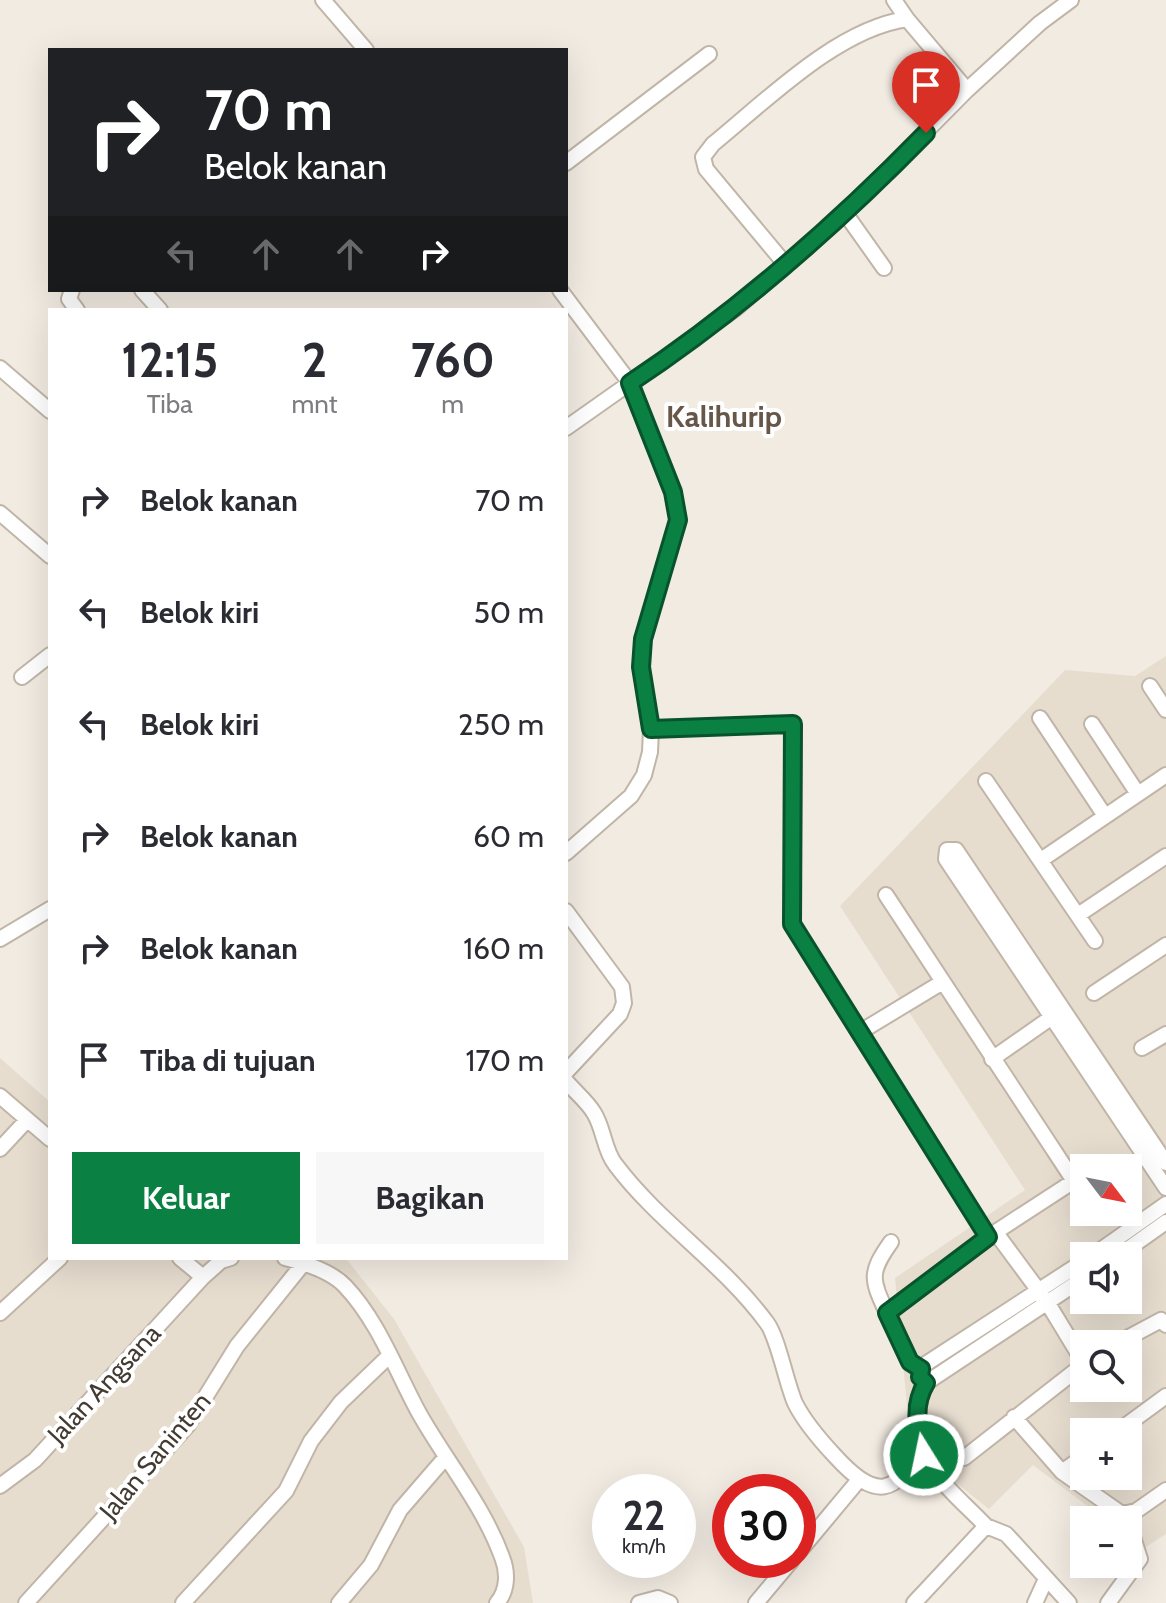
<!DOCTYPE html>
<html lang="id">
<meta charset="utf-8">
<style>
body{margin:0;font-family:Cabin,sans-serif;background:#f7f7f7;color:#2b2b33;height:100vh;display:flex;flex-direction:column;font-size:30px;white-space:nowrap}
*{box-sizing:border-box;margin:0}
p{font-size:26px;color:#7c7c81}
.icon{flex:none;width:44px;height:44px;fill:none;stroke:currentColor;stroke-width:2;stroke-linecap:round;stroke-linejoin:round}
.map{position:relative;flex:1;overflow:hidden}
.side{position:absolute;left:48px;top:308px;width:520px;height:952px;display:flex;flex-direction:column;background:#fff;border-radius:0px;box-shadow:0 8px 32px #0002}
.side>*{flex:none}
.top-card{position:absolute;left:48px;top:48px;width:520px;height:244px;border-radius:0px;box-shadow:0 8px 32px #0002;background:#202124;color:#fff;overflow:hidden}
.needle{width:52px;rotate:122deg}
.fabs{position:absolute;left:1070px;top:1154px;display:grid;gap:16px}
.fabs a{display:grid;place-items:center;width:72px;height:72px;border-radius:0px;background:#fff;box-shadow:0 8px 32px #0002;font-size:40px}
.speed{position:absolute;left:592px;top:1474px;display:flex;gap:16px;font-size:40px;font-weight:700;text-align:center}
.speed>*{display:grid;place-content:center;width:104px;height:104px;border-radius:50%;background:#fff;box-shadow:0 8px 32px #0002;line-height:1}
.speed small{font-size:20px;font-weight:400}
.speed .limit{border:12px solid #d22;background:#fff;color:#111}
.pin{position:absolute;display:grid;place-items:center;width:68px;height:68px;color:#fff;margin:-82px -34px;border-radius:50% 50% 50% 0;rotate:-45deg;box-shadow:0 0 8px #0007}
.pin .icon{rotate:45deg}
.me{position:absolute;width:88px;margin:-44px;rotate:350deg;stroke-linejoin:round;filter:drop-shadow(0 0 6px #0008)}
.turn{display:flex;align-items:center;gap:28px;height:168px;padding:0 24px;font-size:36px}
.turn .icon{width:104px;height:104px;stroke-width:2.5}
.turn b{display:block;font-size:56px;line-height:68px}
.lanes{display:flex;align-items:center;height:76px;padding:0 24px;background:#0003;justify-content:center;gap:40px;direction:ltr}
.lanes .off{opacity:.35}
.eta{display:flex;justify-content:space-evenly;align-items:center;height:136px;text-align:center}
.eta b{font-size:48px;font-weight:800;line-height:56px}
.action{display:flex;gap:16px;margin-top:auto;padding:16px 24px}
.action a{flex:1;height:92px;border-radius:0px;background:#0b8043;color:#fff;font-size:32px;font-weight:800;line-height:92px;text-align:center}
.action a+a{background:#f7f7f7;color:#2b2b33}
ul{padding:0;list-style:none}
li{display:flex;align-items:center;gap:24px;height:112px;padding:0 24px}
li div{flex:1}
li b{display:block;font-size:30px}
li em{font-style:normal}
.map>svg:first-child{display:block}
.residential{fill:#e6ddcf;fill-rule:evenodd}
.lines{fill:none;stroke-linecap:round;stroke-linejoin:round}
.street-casing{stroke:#c0b5a7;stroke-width:18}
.street{stroke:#fff;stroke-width:14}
.route-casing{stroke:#07532c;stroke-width:20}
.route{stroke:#0b8043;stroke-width:14}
.labels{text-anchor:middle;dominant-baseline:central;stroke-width:8;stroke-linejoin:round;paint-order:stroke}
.street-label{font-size:26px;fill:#433b32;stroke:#fff}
.quarter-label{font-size:30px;font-weight:bold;fill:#675749;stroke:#fff}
</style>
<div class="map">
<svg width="1166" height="1603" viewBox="0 0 1166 1603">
<rect width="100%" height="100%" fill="#f2ebe2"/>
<path class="residential" d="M1166 656V1534L1132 1556 1128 1549V1520H1106L1033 1465 989 1509 955 1482 907 1406 895 1278 1025 1190 840 906 1065 670 1135 676ZM1084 1168H1128V1212H1084ZM1084 1256H1128V1300H1084ZM1084 1344H1128V1388H1084ZM1084 1432H1128V1476H1084Z
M0 1058 50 1102V1258H342L348 1261 394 1319 524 1547 533 1603H0Z"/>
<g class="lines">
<g class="street-casing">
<path id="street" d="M323 0 366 50
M894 0 907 19
M566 163 709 54
M845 213 884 268
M786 265 706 169 703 157 713 144C766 101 837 29 907 19L967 90
M72 290 69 299 77 310
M142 290 160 310
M560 290 630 383 673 492 678 520 643 639 641 667 651 729 650 752 644 775 631 796 566 853
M0 368 50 411
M566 428 735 309 845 213 967 90 1040 23 1071 0
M0 513 50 556
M22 677 50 655
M1150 686 1166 710
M1040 718 1105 816
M1092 724 1138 794
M651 729 793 724 792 924 860 1032
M986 781 1095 941
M1041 860 1166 775
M886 895 1074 1181 988 1237 887 1313C871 1279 869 1273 891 1242
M566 911 622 987 624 1003 620 1014 566 1072
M1078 915 1166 856
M0 939 50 909
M941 983 860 1032 988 1237
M1094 993 1166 945
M1142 1048 1166 1034
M992 1059 1052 1017
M566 1081C575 1092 587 1101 594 1113 604 1129 604 1150 615 1164 659 1223 723 1263 767 1323 778 1338 786 1382 795 1403 805 1423 820 1440 835 1456 875 1500 898 1498 920 1441
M0 1096 50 1139
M0 1149 27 1120
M1166 1163 956 850H947L946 859 1166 1188
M1096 1168 1101 1165
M996 1233 1047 1302 1084 1363
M1092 1256 1166 1204
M1118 1256 1166 1222
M180 1258 203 1277
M285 1258C305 1263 331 1271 345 1286 379 1322 396 1371 419 1413 446 1461 483 1505 502 1557 508 1572 508 1590 497 1603
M1084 1261 924 1365 920 1377 926 1383 1084 1278
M0 1313 60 1258
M887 1313 910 1362 921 1369
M1116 1344 1161 1320 1166 1325
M926 1383C915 1400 916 1411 919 1431 925 1475 958 1496 986 1526
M1014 1417 1062 1472 1122 1514 1136 1511 1166 1490
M1117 1432 1166 1396
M964 1458 1084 1364
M1062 1472 1084 1456
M0 1486 35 1460 203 1277 221 1261 231 1258
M798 1553 858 1481
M26 1603 188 1425 237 1346 303 1264
M183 1603 286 1491 311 1441 341 1402 390 1355
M339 1603 371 1565 400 1510 445 1458
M639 1603 658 1598 670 1603
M756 1603 792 1560
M914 1603 986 1526 1006 1534 1069 1603
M1035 1603 1046 1579
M1108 1603 1140 1559 1126 1515"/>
</g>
<use href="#street" class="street"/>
</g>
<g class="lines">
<g class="route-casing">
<path id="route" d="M924 1455C918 1429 912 1406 926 1383L920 1377 921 1369 910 1362 887 1313 988 1237 792 924 793 724 651 729 641 667 643 639 678 520 673 492 630 383C739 311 835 226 926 133"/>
</g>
<use href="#route" class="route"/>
</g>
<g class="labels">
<g class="street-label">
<text transform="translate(104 1384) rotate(-47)">Jalan Angsana</text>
<text transform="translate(155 1456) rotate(-50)">Jalan Saninten</text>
</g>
<g class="quarter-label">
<text x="724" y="416">Kalihurip</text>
</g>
</g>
</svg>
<div class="fabs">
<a><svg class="needle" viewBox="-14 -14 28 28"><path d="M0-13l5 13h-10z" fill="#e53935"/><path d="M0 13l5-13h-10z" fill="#7c7c81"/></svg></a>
<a><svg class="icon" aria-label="sound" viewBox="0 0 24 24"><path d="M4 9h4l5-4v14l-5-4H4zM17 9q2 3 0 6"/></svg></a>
<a><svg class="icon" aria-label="search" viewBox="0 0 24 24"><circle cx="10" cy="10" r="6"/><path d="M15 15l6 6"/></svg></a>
<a>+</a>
<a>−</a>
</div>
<div class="speed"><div>22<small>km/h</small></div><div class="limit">30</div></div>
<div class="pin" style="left:926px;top:133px;background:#d93025"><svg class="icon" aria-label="arrive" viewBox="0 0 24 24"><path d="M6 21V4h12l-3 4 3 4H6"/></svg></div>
<svg class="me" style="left:924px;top:1455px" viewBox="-20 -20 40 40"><circle r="17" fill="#0b8043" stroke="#fff" stroke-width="3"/><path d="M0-11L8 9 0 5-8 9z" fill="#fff"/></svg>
<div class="top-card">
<div class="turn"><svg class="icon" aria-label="right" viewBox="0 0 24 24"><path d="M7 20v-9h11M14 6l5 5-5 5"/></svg><div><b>70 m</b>Belok kanan</div></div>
<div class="lanes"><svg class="icon off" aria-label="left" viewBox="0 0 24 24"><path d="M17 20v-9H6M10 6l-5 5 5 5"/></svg><svg class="icon off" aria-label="ahead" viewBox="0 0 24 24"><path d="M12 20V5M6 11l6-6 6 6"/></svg><svg class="icon off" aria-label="ahead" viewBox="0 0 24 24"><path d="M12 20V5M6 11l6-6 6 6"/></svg><svg class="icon" aria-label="right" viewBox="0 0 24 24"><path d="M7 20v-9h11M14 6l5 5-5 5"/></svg></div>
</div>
<section class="side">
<div class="eta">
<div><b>12:15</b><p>Tiba</p></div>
<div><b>2</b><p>mnt</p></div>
<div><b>760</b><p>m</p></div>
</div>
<ul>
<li><svg class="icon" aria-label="right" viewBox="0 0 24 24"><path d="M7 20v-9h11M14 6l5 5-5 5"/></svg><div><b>Belok kanan</b></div><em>70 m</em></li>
<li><svg class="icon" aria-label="left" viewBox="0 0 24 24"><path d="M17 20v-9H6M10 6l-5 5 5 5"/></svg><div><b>Belok kiri</b></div><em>50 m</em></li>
<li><svg class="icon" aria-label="left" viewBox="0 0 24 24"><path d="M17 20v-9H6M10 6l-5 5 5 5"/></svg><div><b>Belok kiri</b></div><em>250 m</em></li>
<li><svg class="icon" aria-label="right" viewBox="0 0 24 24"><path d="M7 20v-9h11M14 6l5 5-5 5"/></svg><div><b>Belok kanan</b></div><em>60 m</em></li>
<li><svg class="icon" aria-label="right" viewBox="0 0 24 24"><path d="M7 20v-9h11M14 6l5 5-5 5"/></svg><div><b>Belok kanan</b></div><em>160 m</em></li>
<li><svg class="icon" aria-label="arrive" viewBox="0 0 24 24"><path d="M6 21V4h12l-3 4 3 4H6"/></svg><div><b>Tiba di tujuan</b></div><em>170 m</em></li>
</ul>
<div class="action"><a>Keluar</a><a>Bagikan</a></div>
</section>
</div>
